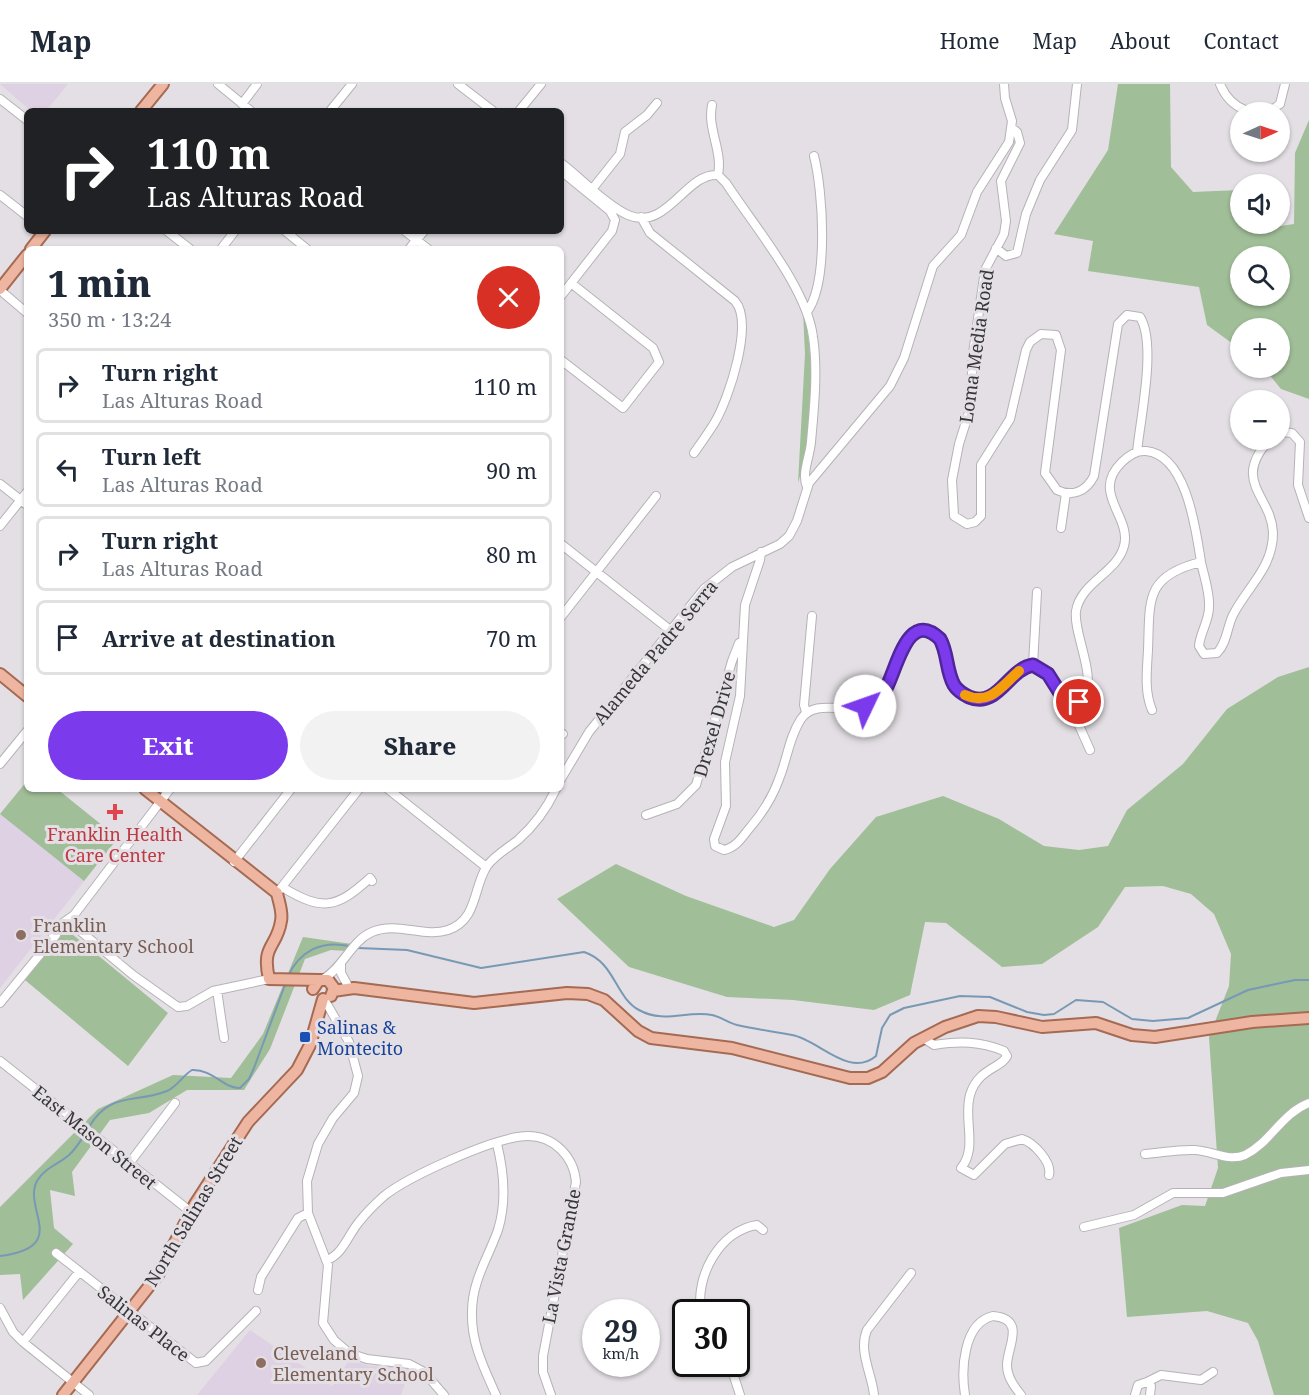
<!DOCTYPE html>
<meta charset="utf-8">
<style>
body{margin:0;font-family:"Noto Serif",serif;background:#f2f2f3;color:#1f2937;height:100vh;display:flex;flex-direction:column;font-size:22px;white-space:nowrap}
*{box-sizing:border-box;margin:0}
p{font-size:20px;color:#747a83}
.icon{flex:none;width:33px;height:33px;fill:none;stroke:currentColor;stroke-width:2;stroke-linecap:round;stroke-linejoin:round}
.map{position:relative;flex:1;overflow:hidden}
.sheet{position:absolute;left:24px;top:162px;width:540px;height:546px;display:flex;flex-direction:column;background:#fff;border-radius:9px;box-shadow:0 2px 4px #0004}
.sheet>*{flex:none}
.top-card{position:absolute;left:24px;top:24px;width:540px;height:126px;border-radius:9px;box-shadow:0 2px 4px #0004;background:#202124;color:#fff;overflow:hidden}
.needle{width:39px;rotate:87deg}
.tools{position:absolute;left:1230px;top:18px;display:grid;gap:12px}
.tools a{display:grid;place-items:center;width:60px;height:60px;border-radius:50%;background:#fff;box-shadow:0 2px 4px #0004;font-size:30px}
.speed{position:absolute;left:582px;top:1215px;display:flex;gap:12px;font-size:30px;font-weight:700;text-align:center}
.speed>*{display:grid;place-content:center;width:78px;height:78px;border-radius:50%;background:#fff;box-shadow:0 2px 4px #0004;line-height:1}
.speed small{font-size:15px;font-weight:400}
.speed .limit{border:3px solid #111;border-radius:9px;background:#fff;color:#111}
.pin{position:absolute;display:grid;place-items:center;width:51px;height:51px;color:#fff;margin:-26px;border:3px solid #fff;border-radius:50%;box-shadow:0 2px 6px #0007}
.me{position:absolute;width:66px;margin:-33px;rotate:48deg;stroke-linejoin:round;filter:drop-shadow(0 0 4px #0008)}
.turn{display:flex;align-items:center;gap:21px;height:126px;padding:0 24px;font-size:27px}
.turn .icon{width:78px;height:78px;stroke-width:2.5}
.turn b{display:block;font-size:42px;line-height:51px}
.round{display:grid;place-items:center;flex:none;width:63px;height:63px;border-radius:32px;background:#f2f2f3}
.summary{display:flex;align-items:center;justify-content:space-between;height:102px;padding:0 24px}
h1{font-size:36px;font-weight:800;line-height:45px}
.primary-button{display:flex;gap:12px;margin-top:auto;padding:12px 24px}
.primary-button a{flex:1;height:69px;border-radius:36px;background:#7c3aed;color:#fff;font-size:24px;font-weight:800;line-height:69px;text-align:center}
.primary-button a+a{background:#f2f2f3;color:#1f2937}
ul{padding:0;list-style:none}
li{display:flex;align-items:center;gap:18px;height:75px;margin:0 12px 9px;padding:0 12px;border:3px solid #e0e1e3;border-radius:9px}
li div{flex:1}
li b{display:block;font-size:22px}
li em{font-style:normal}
header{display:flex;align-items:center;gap:36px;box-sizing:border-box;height:84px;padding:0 30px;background:#fff;border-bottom:2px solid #e0e1e3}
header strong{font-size:28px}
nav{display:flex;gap:33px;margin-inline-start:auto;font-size:21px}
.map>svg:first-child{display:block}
.education{fill:#dfd1e4}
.green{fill:#a0be98;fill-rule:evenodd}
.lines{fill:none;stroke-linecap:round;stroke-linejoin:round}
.stream{stroke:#7899b5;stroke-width:2}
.minor-casing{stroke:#b6b2b7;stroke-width:10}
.major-casing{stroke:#a66a53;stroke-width:14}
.minor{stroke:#fff;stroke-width:8}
.major{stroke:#eeb6a1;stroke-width:10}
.route-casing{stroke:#51269a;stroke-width:15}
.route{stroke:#7c3aed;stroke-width:10}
.slow{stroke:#f59e0b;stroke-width:10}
.health-dot{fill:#e0444e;stroke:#e3dfe4;stroke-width:2}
.education-dot{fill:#8d6e63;stroke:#e3dfe4;stroke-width:2}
.transit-dot{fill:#1a4fb4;stroke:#e3dfe4;stroke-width:2}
.labels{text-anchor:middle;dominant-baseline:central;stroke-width:6;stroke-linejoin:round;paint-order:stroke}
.street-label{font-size:18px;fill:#373638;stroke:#e3dfe4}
.health-label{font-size:18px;fill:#be3a42;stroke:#e3dfe4}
.education-label{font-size:18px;fill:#785e54;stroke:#e3dfe4;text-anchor:start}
.transit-label{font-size:18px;fill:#164399;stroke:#e3dfe4;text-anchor:start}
</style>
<header>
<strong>Map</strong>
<nav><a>Home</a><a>Map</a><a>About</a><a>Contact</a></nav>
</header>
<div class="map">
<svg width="1309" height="1311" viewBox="0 0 1309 1311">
<rect width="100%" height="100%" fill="#e3dfe4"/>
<path class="education" d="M0 0H68L46 27H31Z
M27 697V705H57L118 754 0 904V730Z
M250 1246 332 1302 349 1276 370 1282H397L410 1286 401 1311H197Z"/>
<path class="green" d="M1118 0H1170L1171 83 1193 108 1240 106V140H1272L1274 143 1294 140 1295 69 1309 36V315L1281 305 1264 284H1280V244H1240V265L1207 241 1199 203 1088 187 1093 157 1054 150 1108 66ZM1240 172H1280V212H1240Z
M803 227C816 273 813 354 798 399L805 270Z
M1309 583V1311H1274L1258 1257 1248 1239 1207 1227 1127 1233 1119 1144 1182 1121 1205 1122 1218 1084 1209 953 1229 902 1231 870 1214 830 1191 810 1163 802 1125 803 1098 843 1042 880 1002 883 946 839 925 838 910 911 874 926 793 916 727 913 629 883 557 815 616 780 686 812 774 843 794 836 830 785 876 733 943 712 999 735 1044 762 1079 766 1108 762 1127 726 1183 680 1227 625 1278 593Z
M27 697V705H57L118 754 84 797 0 730Z
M66 845 168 929 128 982 25 896Z
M303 853 352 860 346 867 331 866 305 875 270 965 244 1006H187L149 1029 110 1036 72 1088 75 1112 50 1106 54 1144 73 1160 23 1216 20 1190 0 1191V1123L98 1025 173 991 231 994 263 950Z"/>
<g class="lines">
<path class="stream" d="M358 864 407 866 481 884 584 868C615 878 615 913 639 926 664 940 687 926 712 931 721 933 729 939 737 941 756 945 774 948 792 951 818 955 849 995 876 972L882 944 890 931 904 924 960 912 990 913 1027 928 1044 931 1054 930 1076 916 1103 918 1132 935 1153 937 1188 934 1248 906 1295 896H1309
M288 892C300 867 321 856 349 862
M89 1043C110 1007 134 1020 167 1007 178 1002 182 992 192 986 213 985 224 1005 240 1004L249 995 254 984 286 898
M0 1172C71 1163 22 1125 37 1097 44 1084 59 1080 69 1071 76 1065 81 1056 86 1048"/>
<g class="minor-casing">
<path id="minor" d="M218 0 251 27
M458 0 493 27
M1220 0C1230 25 1258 38 1280 20L1285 0
M0 15 27 36
M242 20 257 0
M712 21C707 45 723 67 718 91
M330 27 352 0
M519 27 541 0
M1012 44 1017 48 1020 59 1001 97 1006 137 1004 150 985 186 973 269 970 325 959 360 952 396 954 432 967 440 975 438 981 432V381L1010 335 1026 266 1030 258 1041 250 1056 251 1061 266 1045 389 1057 406C1072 413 1086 408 1094 392L1118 240 1127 231 1140 233C1157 260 1140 336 1137 368
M561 79C581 94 606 121 628 131 667 148 686 88 718 91L726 99C754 142 807 204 813 253 818 286 814 325 811 358 810 372 801 390 807 403
M561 87 610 127 615 136 612 147 561 212
M593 104 620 70 625 48 647 31 657 19
M0 111 27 132
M641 133 650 149 735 217C754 239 729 314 715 338 709 348 701 359 694 369
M167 147 190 165
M285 147 307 165
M405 147 428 165
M996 164 1006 172 1017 169 1026 130 1040 96 1072 46 1077 0
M221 165 235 147
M409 165 424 147
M0 206 27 229
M807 228C829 198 823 107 814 72
M561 276 623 324 659 278 653 264 571 199
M1280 348 1292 349 1300 358 1298 401 1309 434
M0 400 27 421
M0 442 27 408
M1061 444 1066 409
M561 460 670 546
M761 468 760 476 745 521 740 612 725 678 726 722 714 755 715 762 724 766C735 764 741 755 748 746 761 731 772 715 779 695 787 676 789 653 801 635 816 613 849 632 870 620 898 604 890 564 917 548 961 537 934 615 979 615 1003 615 1011 585 1033 581L1048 590 1065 617 1076 619 1082 615C1099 595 1073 551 1076 527 1081 498 1117 489 1124 462 1132 432 1090 409 1122 378 1129 371 1136 366 1146 367 1187 371 1196 447 1201 478 1204 493 1210 508 1209 523 1209 537 1200 549 1199 562L1204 570 1217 569C1227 559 1227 543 1233 531 1247 503 1273 484 1273 449 1272 412 1231 398 1269 356
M561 533 656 412
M1033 581 1037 508
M1069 619 1090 666
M1152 626C1144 607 1147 586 1148 566 1150 517 1144 492 1201 478
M806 628 804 621 812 532
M561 649 563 650
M0 680 27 647
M561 695 589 648 704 505 732 483 780 460 789 452 797 437 809 399 890 302 904 274 933 182 961 151 977 108 1009 58 1012 37 1005 14 1004 0
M388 705 486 783
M646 731 677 720 696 701 732 577 739 559 743 557
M234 778 291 705
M282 803C323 828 337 824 370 794L372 797
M277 809 359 705
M67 836 133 891 178 923 187 922 213 907 269 895
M52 854 60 841 74 831 170 705
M341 880V889L347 900
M323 895C343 884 351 857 372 848 397 837 424 854 448 846 478 836 473 803 487 782 495 771 508 764 518 756 535 741 547 724 556 705
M217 906 224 954
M324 915 349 958 358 992 354 1009 333 1034 318 1060 307 1097 308 1129 328 1181 323 1239 334 1256 349 1269 367 1275 409 1280 424 1288 444 1311
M0 919 56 851
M923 954 934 961C959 957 980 957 1004 967L1007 972C1002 984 978 984 970 1011 963 1035 978 1064 961 1084L974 1091 1005 1060 1022 1055C1034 1059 1052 1078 1049 1091
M0 977 191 1128
M1145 1070C1161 1069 1179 1065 1195 1066 1212 1067 1229 1078 1245 1071 1270 1059 1282 1029 1309 1019
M128 1081 175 1019
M1084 1143 1134 1131 1173 1109H1223L1281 1089 1309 1086
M56 1169 196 1279 206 1277 256 1227
M327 1176C343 1170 348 1151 359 1138 366 1129 375 1120 384 1112 409 1092 497 1052 528 1052 554 1052 574 1073 576 1098L543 1272V1288L551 1311
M258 1206 261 1193 298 1134 308 1129
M0 1224 13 1248 23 1258 89 1311
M701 1228C695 1193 719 1147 757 1141L763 1146
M23 1258 79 1188
M730 1280 740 1311
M1147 1298 1161 1291 1201 1296 1213 1288
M496 1311C484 1284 471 1259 472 1228 472 1197 488 1174 498 1146 507 1117 504 1088 497 1060
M874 1311C872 1290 858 1267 867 1246L911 1189
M965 1311C961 1286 963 1239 993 1232 1027 1235 1007 1263 1007 1281 1007 1293 1014 1302 1021 1311
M1135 1311 1138 1301 1147 1298 1151 1302 1150 1311"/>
</g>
<g class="major-casing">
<path id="major" d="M141 27 163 0
M31 165 45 147
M0 205 27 171
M0 590 27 612
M145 705 277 809C279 819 283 828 281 837 277 864 261 860 269 895L319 896
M313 905 319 896H328L334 904 331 912
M333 907 354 904 474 919 567 909 588 910 604 916 638 947 651 954 732 964 850 994H868L882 988 914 959 945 943 978 932 996 933 1042 943 1096 939 1132 951 1155 953 1252 938 1309 934
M63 1311 158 1191 195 1120 248 1038 297 986 310 961 323 915"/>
</g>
<use href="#minor" class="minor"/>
<use href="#major" class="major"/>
</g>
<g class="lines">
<g class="route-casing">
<path id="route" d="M865 622C872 619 879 614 884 608 896 591 906 522 940 555 948 569 946 587 954 601 957 606 963 610 969 613 998 625 1008 585 1033 581L1048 590 1065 617 1079 618"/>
</g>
<use href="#route" class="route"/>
<path class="slow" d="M965 611C990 622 1002 602 1019 587"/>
</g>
<path class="health-dot" d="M112 719h6v6h6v6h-6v6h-6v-6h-6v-6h6z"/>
<g class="education-dot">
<circle cx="21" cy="851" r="6"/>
<circle cx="261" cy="1279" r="6"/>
</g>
<rect class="transit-dot" x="299" y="947" width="12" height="12" rx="3"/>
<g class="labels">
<g class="street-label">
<text transform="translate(976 262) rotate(-82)">Loma Media Road</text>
<text transform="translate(655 568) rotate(-50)">Alameda Padre Serra</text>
<text transform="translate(714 640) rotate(-74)">Drexel Drive</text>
<text transform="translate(95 1053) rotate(39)">East Mason Street</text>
<text transform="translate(193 1127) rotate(-59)">North Salinas Street</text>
<text transform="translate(561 1172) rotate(-79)">La Vista Grande</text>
<text transform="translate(144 1239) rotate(38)">Salinas Place</text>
</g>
<g class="health-label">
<text x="115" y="750">Franklin Health<tspan x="115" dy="21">Care Center</tspan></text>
</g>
<g class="education-label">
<text x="33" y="841">Franklin<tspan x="33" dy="21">Elementary School</tspan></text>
<text x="273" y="1269">Cleveland<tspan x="273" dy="21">Elementary School</tspan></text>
</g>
<g class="transit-label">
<text x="317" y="943">Salinas &amp;<tspan x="317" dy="21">Montecito</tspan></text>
</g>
</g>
</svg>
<div class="tools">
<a><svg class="needle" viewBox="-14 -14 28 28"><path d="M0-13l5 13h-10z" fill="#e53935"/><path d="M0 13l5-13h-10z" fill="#747a83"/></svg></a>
<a><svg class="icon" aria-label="sound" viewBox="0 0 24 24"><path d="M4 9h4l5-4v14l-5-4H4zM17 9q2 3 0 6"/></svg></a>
<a><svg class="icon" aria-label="search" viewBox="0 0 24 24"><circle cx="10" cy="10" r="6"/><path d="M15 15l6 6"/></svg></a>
<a>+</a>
<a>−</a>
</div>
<div class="speed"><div>29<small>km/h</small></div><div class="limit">30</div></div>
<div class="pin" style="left:1079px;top:618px;background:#d93025"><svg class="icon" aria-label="arrive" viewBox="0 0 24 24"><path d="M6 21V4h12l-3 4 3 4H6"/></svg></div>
<svg class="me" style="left:865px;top:622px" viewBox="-20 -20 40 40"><circle r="19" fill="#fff"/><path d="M0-13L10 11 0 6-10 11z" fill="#7c3aed"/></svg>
<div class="top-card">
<div class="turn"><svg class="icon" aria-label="right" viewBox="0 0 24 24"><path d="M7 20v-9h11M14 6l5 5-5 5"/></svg><div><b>110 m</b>Las Alturas Road</div></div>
</div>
<section class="sheet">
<div class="summary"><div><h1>1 min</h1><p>350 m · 13:24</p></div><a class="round" style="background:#d93025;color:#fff"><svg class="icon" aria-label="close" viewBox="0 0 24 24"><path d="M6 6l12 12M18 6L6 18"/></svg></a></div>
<ul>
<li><svg class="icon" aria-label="right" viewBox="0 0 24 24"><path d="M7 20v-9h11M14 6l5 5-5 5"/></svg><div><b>Turn right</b><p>Las Alturas Road</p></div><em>110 m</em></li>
<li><svg class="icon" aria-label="left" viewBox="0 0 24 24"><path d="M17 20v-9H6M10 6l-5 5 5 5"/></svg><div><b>Turn left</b><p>Las Alturas Road</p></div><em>90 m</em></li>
<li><svg class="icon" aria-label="right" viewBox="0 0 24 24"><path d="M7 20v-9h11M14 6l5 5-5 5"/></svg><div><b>Turn right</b><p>Las Alturas Road</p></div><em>80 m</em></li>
<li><svg class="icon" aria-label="arrive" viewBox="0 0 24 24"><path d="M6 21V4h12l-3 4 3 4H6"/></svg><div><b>Arrive at destination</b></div><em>70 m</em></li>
</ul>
<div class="primary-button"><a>Exit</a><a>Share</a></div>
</section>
</div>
